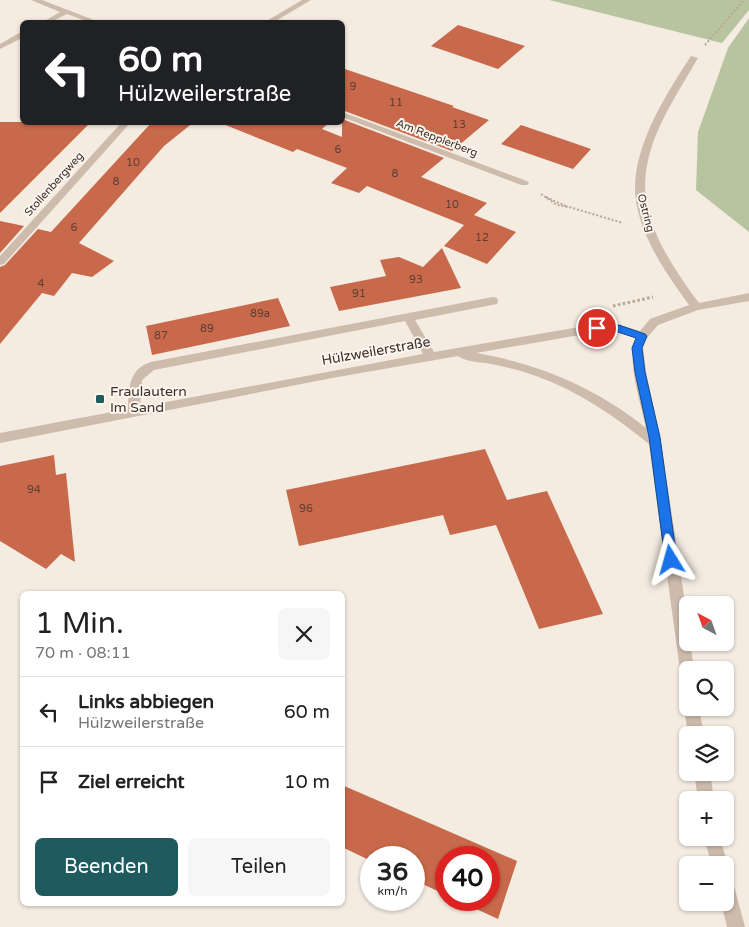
<!DOCTYPE html>
<html lang="de">
<meta charset="utf-8">
<style>
body{margin:0;font-family:"Varela Round",sans-serif;background:#f6f6f6;color:#222;height:100vh;display:flex;flex-direction:column;font-size:19px;white-space:nowrap}
*{box-sizing:border-box;margin:0}
p{font-size:16px;color:#767676}
.icon{flex:none;width:28px;height:28px;fill:none;stroke:currentColor;stroke-width:2;stroke-linecap:round;stroke-linejoin:round}
.map{position:relative;flex:1;overflow:hidden}
.panel{position:absolute;left:20px;top:591px;width:325px;height:315px;display:flex;flex-direction:column;background:#fff;border-radius:8px;box-shadow:0 1px 4px #0004}
.panel>*{flex:none}
.banner{position:absolute;left:20px;top:20px;width:325px;height:105px;border-radius:8px;box-shadow:0 1px 4px #0004;background:#202124;color:#fff;overflow:hidden}
.needle{width:32px;rotate:319deg}
.fabs{position:absolute;left:679px;top:596px;display:grid;gap:10px}
.fabs a{display:grid;place-items:center;width:55px;height:55px;border-radius:8px;background:#fff;box-shadow:0 1px 4px #0004;font-size:25px}
.speed{position:absolute;left:360px;top:846px;display:flex;gap:10px;font-size:25px;font-weight:700;text-align:center}
.speed>*{display:grid;place-content:center;width:65px;height:65px;border-radius:50%;background:#fff;box-shadow:0 1px 4px #0004;line-height:1}
.speed small{font-size:12px;font-weight:400}
.speed .limit{border:8px solid #d22;background:#fff;color:#111}
.pin{position:absolute;display:grid;place-items:center;width:42px;height:42px;color:#fff;margin:-21px;border:2px solid #fff;border-radius:50%;box-shadow:0 1px 5px #0007}
.me{position:absolute;width:55px;margin:-28px;rotate:352deg;stroke-linejoin:round;filter:drop-shadow(0 0 4px #0008)}
.turn{display:flex;align-items:center;gap:18px;height:105px;padding:0 15px;font-size:22px}
.turn .icon{width:65px;height:65px;stroke-width:2.5}
.turn b{display:block;font-size:35px;line-height:42px}
.round{display:grid;place-items:center;flex:none;width:52px;height:52px;border-radius:8px;background:#f6f6f6}
.head{display:flex;align-items:center;justify-content:space-between;height:85px;padding:0 15px}
h1{font-size:30px;font-weight:600;line-height:38px}
.primary-button{display:flex;gap:10px;margin-top:auto;padding:10px 15px}
.primary-button a{flex:1;height:58px;border-radius:8px;background:#1f5a5e;color:#fff;font-size:20px;font-weight:600;line-height:58px;text-align:center}
.primary-button a+a{background:#f6f6f6;color:#222}
ul{padding:0;list-style:none}
li{display:flex;align-items:center;gap:15px;height:70px;padding:0 15px;border-top:1px solid #e0e0e0}
li div{flex:1}
li b{display:block;font-size:19px}
li em{font-style:normal}
.map>svg:first-child{display:block}
.green{fill:#b8c4a0}
.building{fill:#c8694b}
.lines{fill:none;stroke-linecap:round;stroke-linejoin:round}
.path-far1{stroke:#b9a596;stroke-width:2;stroke-dasharray:2 2;stroke-linecap:butt}
.path{stroke:#b9a596;stroke-width:3;stroke-dasharray:2.5 2.5;stroke-linecap:butt}
.minor{fill:#cdbbac;fill-rule:evenodd}
.route{fill:#1a73e8;stroke:#114b97}
.poi-dot{fill:#1f5a5e;stroke:#fbf5ee;stroke-width:2}
.labels{text-anchor:middle;dominant-baseline:central;stroke-width:4;stroke-linejoin:round;paint-order:stroke}
.number-label{font-size:11px;fill:#5e3e33}
.far-street-label{font-size:11px;fill:#3b302b;stroke:#fbf5ee}
.street-label{font-size:14px;fill:#3b302b;stroke:#fbf5ee}
.poi-label{font-size:14px;fill:#3b302b;stroke:#fbf5ee;text-anchor:start}
</style>
<div class="map">
<svg width="749" height="927" viewBox="0 0 749 927">
<rect width="100%" height="100%" fill="#f4ebe1"/>
<path class="green" d="M549 0H749V10L722 43Z
M749 18V232L696 190 698 132 728 48Z"/>
<path class="building" d="M458 25 525 46 498 69 431 46Z
M342 68 454 106 452 107 489 120 452 151 342 110Z
M342 119 444 158 421 177 487 203 474 215 516 232 487 264 444 246 464 225 367 186 359 193 331 183 347 168 297 149 293 152 223 124V122H330L322 129 342 137Z
M0 122H91L0 213Z
M152 122H194L164 146 79 243 114 261 92 277 72 273 54 296 42 293 0 344V267L5 265 38 229 51 232Z
M521 125 565 140 591 149 573 169 501 144Z
M0 221 24 226 0 253Z
M442 248 461 288 339 311 330 287 386 276 380 260 399 257 423 267Z
M278 298 290 326 152 355 146 326Z
M485 449 507 500 547 491 603 614 539 629 496 525 450 535 443 515 299 546 286 490Z
M54 455 56 475 66 473 75 562 61 554 46 569 0 541V466Z
M342 785 517 861 498 919 457 900H489V858H446V895L414 880V858H371V861L342 847Z"/>
<g class="lines">
<path class="path-far1" d="M705 45 744 0
M541 194 557 205 569 207 623 223
M546 197 568 207"/>
<path class="path" d="M613 306 653 297"/>
<path class="minor" d="M31 0H42L99 22H89L67 14 51 22H43L60 12Z
M302 0H311L274 22H265Z
M19 33H22V38L0 49V44Z
M691 56 698 58C678 93 651 131 646 172 639 219 672 267 699 303L749 293V301L698 310 658 325 647 338 643 347 646 372 661 442 688 623V642H690L694 670H688V684L683 682 681 677 649 444C615 416 578 391 536 376 522 371 507 367 491 364 481 362 466 362 458 356L332 378 0 443V433L128 409C129 389 128 369 151 362L493 297 497 298 498 301 497 304 415 320 434 352 597 324 619 325 640 331 650 319 689 305C665 272 634 228 635 185 637 139 667 93 691 56ZM405 321 423 354 140 407 142 380 154 370ZM597 332 619 333 636 338C626 360 641 404 646 428 597 388 537 363 476 353Z
M342 112 527 181 529 183 527 185H521L342 117Z
M122 122H131L4 264 0 265V256Z
M688 703V708H699L704 735H688L684 708Z
M694 772H710L714 800H698Z
M704 838H720L728 865 726 871 725 865H712Z
M725 877 731 880 734 886 745 927H727L721 902H725Z"/>
</g>
<path class="route" d="M597 325H619L645 334 647 336 642 348 645 372 660 437 677 560 676 563 671 565 667 563 665 560 649 437 635 372 632 348 636 338 618 332 593 331V326Z"/>
<rect class="poi-dot" x="95" y="394" width="10" height="10" rx="2.5"/>
<g class="labels">
<g class="number-label">
<text x="353" y="86">9</text>
<text x="396" y="102">11</text>
<text x="459" y="124">13</text>
<text x="338" y="149">6</text>
<text x="133" y="162">10</text>
<text x="395" y="173">8</text>
<text x="116" y="181">8</text>
<text x="452" y="204">10</text>
<text x="74" y="227">6</text>
<text x="482" y="237">12</text>
<text x="416" y="279">93</text>
<text x="41" y="283">4</text>
<text x="359" y="293">91</text>
<text x="260" y="313">89a</text>
<text x="207" y="328">89</text>
<text x="161" y="335">87</text>
<text x="34" y="489">94</text>
<text x="306" y="508">96</text>
</g>
<g class="far-street-label">
<text transform="translate(437 138) rotate(21)">Am Repplerberg</text>
<text transform="translate(54 184) rotate(-48)">Stollenbergweg</text>
<text transform="translate(646 213) rotate(75)">Ostring</text>
</g>
<g class="street-label">
<text transform="translate(376 351) rotate(-10)">Hülzweilerstraße</text>
</g>
<g class="poi-label">
<text x="110" y="391">Fraulautern<tspan x="110" dy="16">Im Sand</tspan></text>
</g>
</g>
</svg>
<div class="fabs">
<a><svg class="needle" viewBox="-14 -14 28 28"><path d="M0-13l5 13h-10z" fill="#e53935"/><path d="M0 13l5-13h-10z" fill="#767676"/></svg></a>
<a><svg class="icon" aria-label="search" viewBox="0 0 24 24"><circle cx="10" cy="10" r="6"/><path d="M15 15l6 6"/></svg></a>
<a><svg class="icon" aria-label="layers" viewBox="0 0 24 24"><path d="M12 4l9 5-9 5-9-5zM3 14l9 5 9-5"/></svg></a>
<a>+</a>
<a>−</a>
</div>
<div class="speed"><div>36<small>km/h</small></div><div class="limit">40</div></div>
<div class="pin" style="left:597px;top:328px;background:#d93025"><svg class="icon" aria-label="arrive" viewBox="0 0 24 24"><path d="M6 21V4h12l-3 4 3 4H6"/></svg></div>
<svg class="me" style="left:671px;top:560px" viewBox="-20 -20 40 40"><path d="M0-17L14 15 0 8-14 15z" fill="#1a73e8" stroke="#fff" stroke-width="4"/></svg>
<div class="banner">
<div class="turn"><svg class="icon" aria-label="left" viewBox="0 0 24 24"><path d="M17 20v-9H6M10 6l-5 5 5 5"/></svg><div><b>60 m</b>Hülzweilerstraße</div></div>
</div>
<section class="panel">
<div class="head"><div><h1>1 Min.</h1><p>70 m · 08:11</p></div><a class="round"><svg class="icon" aria-label="close" viewBox="0 0 24 24"><path d="M6 6l12 12M18 6L6 18"/></svg></a></div>
<ul>
<li><svg class="icon" aria-label="left" viewBox="0 0 24 24"><path d="M17 20v-9H6M10 6l-5 5 5 5"/></svg><div><b>Links abbiegen</b><p>Hülzweilerstraße</p></div><em>60 m</em></li>
<li><svg class="icon" aria-label="arrive" viewBox="0 0 24 24"><path d="M6 21V4h12l-3 4 3 4H6"/></svg><div><b>Ziel erreicht</b></div><em>10 m</em></li>
</ul>
<div class="primary-button"><a>Beenden</a><a>Teilen</a></div>
</section>
</div>
